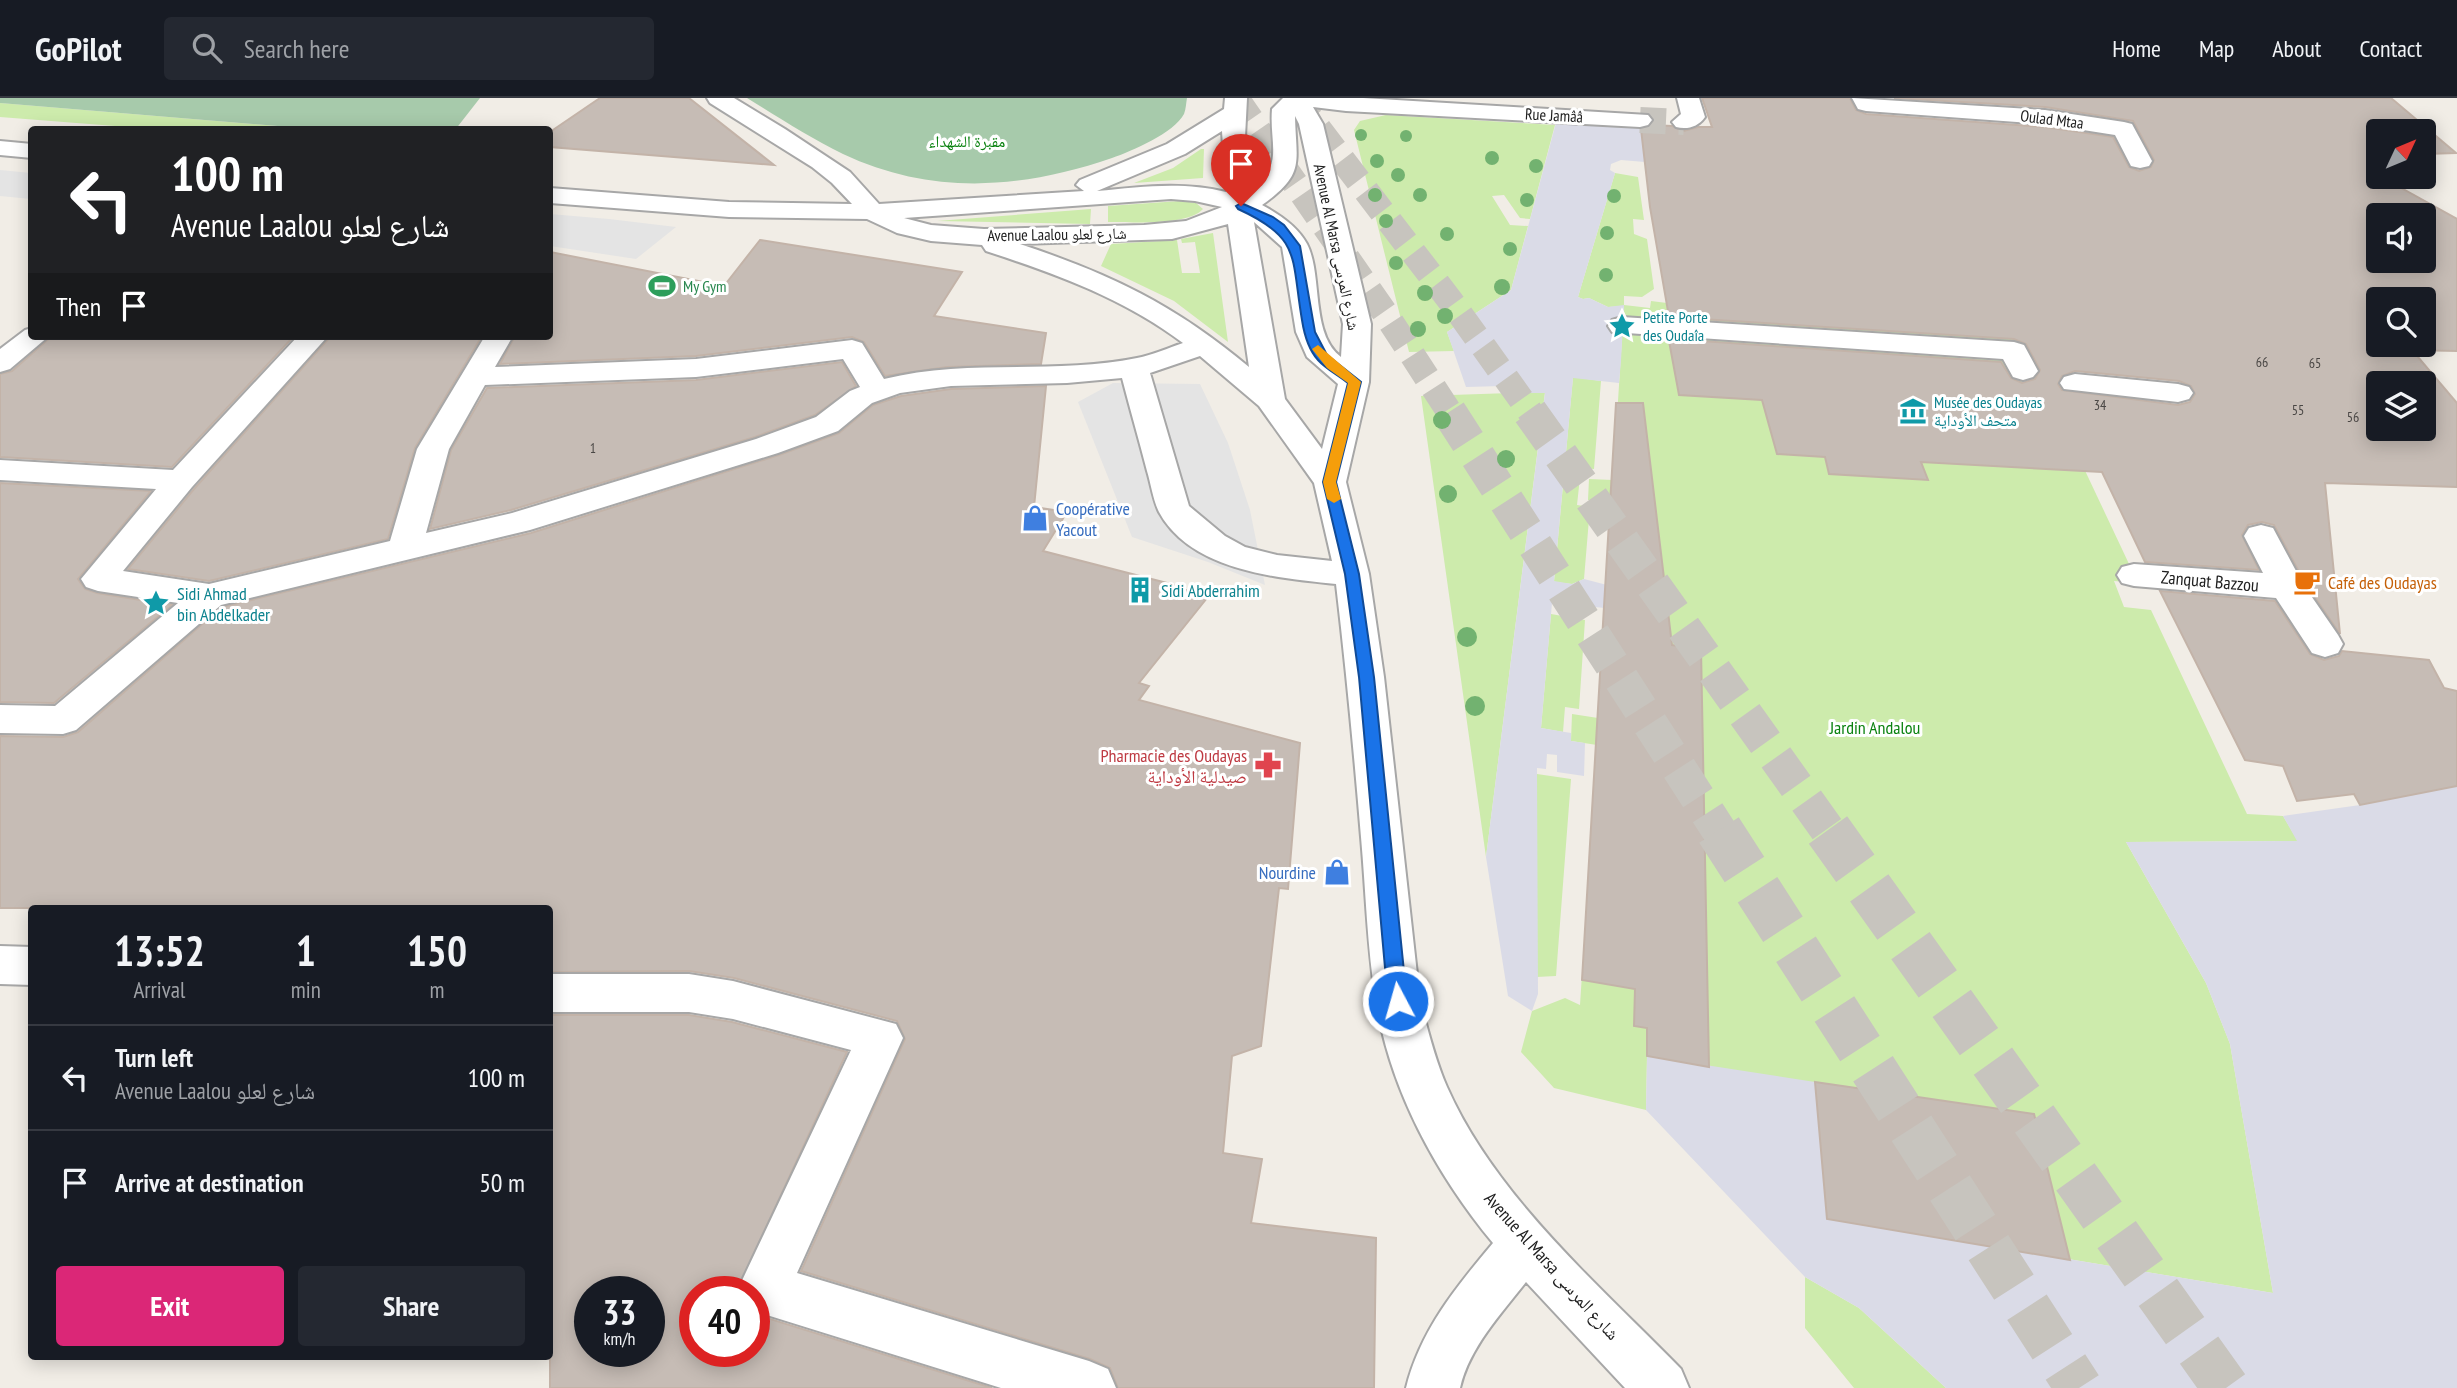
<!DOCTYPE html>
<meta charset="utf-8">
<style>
body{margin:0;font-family:"PT Sans Narrow","Noto Naskh Arabic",sans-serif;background:#242831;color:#f1f3f6;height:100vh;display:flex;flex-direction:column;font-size:26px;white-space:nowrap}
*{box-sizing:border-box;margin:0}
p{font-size:23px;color:#9ea1a6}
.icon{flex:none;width:38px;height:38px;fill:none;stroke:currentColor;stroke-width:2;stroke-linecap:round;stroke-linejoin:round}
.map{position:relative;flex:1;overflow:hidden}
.sheet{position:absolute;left:28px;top:807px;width:525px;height:455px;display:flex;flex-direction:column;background:#171b24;border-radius:7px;box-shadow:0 4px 18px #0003}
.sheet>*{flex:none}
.hud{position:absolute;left:28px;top:28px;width:525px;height:214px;border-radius:7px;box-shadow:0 4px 18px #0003;background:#202124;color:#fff;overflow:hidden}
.needle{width:46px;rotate:46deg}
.controls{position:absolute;left:2366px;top:21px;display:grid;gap:14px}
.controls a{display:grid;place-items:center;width:70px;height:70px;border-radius:7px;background:#171b24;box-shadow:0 4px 18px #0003;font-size:35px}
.speed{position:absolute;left:574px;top:1178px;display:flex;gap:14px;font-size:35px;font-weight:700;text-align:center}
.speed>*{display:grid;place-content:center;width:91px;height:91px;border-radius:50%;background:#171b24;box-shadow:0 4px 18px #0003;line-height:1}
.speed small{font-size:18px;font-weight:400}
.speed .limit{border:10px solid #d22;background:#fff;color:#111}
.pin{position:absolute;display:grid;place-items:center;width:60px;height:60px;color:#fff;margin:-72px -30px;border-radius:50% 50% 50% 0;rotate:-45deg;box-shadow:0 0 7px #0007}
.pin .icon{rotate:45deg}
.me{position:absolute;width:77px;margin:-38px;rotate:354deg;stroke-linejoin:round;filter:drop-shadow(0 0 5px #0008)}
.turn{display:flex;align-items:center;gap:24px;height:147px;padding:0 28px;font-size:32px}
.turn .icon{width:91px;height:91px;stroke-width:2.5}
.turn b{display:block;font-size:49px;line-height:60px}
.then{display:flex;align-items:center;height:66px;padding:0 28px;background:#0003;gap:14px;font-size:26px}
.eta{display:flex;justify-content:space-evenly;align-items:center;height:119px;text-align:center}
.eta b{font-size:42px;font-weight:700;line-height:49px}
.primary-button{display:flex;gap:14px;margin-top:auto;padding:14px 28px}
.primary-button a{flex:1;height:80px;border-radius:7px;background:#db2777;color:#fff;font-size:28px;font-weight:700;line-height:80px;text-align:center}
.primary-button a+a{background:#242831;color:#f1f3f6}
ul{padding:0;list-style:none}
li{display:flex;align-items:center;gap:21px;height:105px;padding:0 28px;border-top:2px solid #363941}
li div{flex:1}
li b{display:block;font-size:26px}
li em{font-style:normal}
header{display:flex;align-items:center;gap:42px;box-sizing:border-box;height:98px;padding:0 35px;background:#171b24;border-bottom:2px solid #363941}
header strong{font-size:33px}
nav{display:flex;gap:38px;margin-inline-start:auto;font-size:24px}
.search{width:490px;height:63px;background:#242831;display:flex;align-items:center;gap:18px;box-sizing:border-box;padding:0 24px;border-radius:7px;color:#9ea1a6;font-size:26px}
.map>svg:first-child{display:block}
.grass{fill:#cdebac}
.cemetery{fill:#a7caab}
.parking{fill:#e4e4e4}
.plaza{fill:#dadbe7}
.building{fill:#c6bcb5;stroke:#c3b3a8;stroke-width:2;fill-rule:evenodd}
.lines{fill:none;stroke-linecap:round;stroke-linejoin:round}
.minor-tunnel{stroke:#c7c4be;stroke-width:26;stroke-dasharray:26 13;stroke-linecap:butt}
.major-tunnel-far2{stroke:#c7c4be;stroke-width:26;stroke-dasharray:26 13;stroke-linecap:butt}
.major-tunnel-far1{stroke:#c7c4be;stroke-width:35;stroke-dasharray:35 18;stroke-linecap:butt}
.major-tunnel{stroke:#c7c4be;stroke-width:47;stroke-dasharray:47 24;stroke-linecap:butt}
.minor-casing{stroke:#a7a7a7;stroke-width:4}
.minor{fill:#fff;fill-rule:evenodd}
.tree{fill:#72b270}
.route{fill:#1a73e8;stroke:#114b97;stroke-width:2}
.slow{fill:#f59e0b}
.labels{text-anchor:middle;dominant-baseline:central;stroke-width:6;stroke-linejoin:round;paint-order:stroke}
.number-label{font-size:14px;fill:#4a4745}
.far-street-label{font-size:16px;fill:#202020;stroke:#fff}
.far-park-label{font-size:16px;fill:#0a8210;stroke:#fff}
.far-leisure-label{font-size:16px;fill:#27864d;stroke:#fff;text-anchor:start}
.far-culture-label{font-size:16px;fill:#0d838f;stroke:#fff;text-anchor:start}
.shop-label{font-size:18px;fill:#366cbe;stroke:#fff;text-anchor:start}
.street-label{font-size:18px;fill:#202020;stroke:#fff}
.food-label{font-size:18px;fill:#c56008;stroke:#fff;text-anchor:start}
.culture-label{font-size:18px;fill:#0d838f;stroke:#fff;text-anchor:start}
.park-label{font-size:18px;fill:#0a8210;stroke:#fff}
.health-label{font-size:18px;fill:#be3a42;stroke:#fff;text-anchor:end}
</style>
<header>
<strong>GoPilot</strong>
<div class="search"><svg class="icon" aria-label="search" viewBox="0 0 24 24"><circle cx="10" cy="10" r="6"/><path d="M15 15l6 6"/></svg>Search here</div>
<nav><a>Home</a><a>Map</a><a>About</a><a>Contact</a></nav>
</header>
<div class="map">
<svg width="2457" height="1290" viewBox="0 0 2457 1290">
<rect width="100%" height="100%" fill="#f1ede6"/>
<path class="grass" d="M0 5 313 31H153L0 19Z
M1386 17 1555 27 1530 121 1520 120 1504 97 1492 98 1510 127 1528 128 1511 192 1447 234 1454 253 1409 254 1354 32 1360 23Z
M1201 51H1204L1203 80 1134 85 1173 70Z
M1615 75 1638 79 1644 122 1633 121 1634 136 1647 141 1654 191 1642 199 1624 198V207L1650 210 1651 203 1667 205 1669 214 2017 233 2042 281 2021 280 2023 290 2047 292 2138 485 2114 483 2124 509 2151 512 2247 716 2283 718 2298 743 2126 744 2206 885 2230 946 2273 1195 1827 1121 1709 969 1647 958 1646 1012 1554 990 1521 954 1532 913 1565 900 1580 907 1597 647 1571 643 1572 616 1598 620 1610 405 1588 402 1589 381 1613 382 1624 208 1608 209 1589 200 1583 201 1578 199Z
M1180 103 1196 105 1203 111C1188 128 1131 124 1108 124V108Z
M1091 111 1090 126 937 123Z
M1213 135 1228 244 1174 203 1101 168 1111 146 1177 142 1182 175H1200L1195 144 1182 145 1181 141Z
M1573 279 1601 283 1594 371 1581 370 1577 407 1590 409 1584 481 1572 486 1554 484Z
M1545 294 1486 759 1421 298Z
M1551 516 1585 522 1579 611 1565 609 1563 634 1541 630Z
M1537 676 1571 681 1556 878 1536 879Z
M1805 1179 1859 1210 1946 1290H1854L1805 1230Z"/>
<path class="cemetery" d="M0 0H480L455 32 313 31 0 5Z
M747 0H1187C1186 5 1186 11 1184 16 1174 35 1132 53 1112 60 1022 91 932 98 843 56 810 40 778 19 747 0Z"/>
<path class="parking" d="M0 72 31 75V101L0 98Z
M550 116 609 121 676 129 636 161 550 148Z
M1113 285 1200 286 1228 345 1250 412 1265 487 1208 464 1132 439 1078 304Z"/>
<path class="plaza" d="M1557 21 1641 27 1645 64 1621 62 1611 66 1610 72 1615 75 1578 199 1583 201 1589 200 1608 209 1624 207 1621 263 1619 285 1573 280 1554 483 1572 486 1584 481 1607 487 1605 510 1552 505 1541 630 1571 635V643L1585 645 1584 678 1557 674V657L1547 656 1546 671 1537 670 1538 896 1532 913 1508 898 1486 759 1545 295H1506L1502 288 1466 289 1447 234 1511 192Z
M2457 688V1290H1946L1859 1210 1805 1179 1646 1012 1647 958 1815 984 1827 1121 2273 1195 2230 946 2206 885 2126 744 2297 743 2283 718 2360 707Z"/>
<path class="building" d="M600 0H689L774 67 550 49V34Z
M1702 0H1850L1856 12 1866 16 2045 29 2113 39 2129 69 2139 73 2151 69 2154 62 2133 23 2045 9 1894 0H2391L2456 55 2424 56V33H2378V79H2423L2432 85 2396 87 2457 121V253L2412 252 2457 305V389L2325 385 2340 536 2305 485 2274 427 2262 424 2248 427 2242 437 2259 472 2145 464 2102 374 1921 364 1928 382 1829 376 1825 359 1777 356 1762 302 1679 297 1669 243H1673V241L2001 264 2011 280 2022 285 2035 281 2040 272 2026 246 2014 241 1669 219 1650 109 1641 31 1651 27 1672 28 1684 33 1698 29H1712ZM2378 117H2424V163H2378ZM2378 201H2424V247H2378ZM2075 273 2179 283 2191 288 2195 296 2190 304 2178 307 2062 292 2058 286 2062 278ZM2378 285H2424V331H2378Z
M760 142 962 174 934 218 1046 235 1041 266 947 269 885 278 864 244 852 239 696 258 500 266 515 238H550V154L724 188Z
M52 238H294L172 369 0 359V276L12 273Z
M331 238H482L415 350 388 441 209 483 128 471 194 391Z
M842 264 856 288 815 317 755 339 511 412 430 431 451 352 487 290 696 282Z
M1046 288 1034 409 1067 414 1043 453 1167 485 1207 500 1139 585 1149 588 1139 602 1300 645 1288 791 1279 790 1261 948 1232 958 1223 1055 1262 1061 1251 1125 1376 1140 1374 1290H1118L1110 1270 1090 1261 801 1173 905 941 897 923 734 880 689 873 550 874V810H0V638L63 639 78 634 222 509 531 435 779 357 839 335 873 307 901 298 951 291Z
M1616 305H1643L1672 547 1701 551 1709 969 1647 958V930L1634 928 1635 891 1582 882Z
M0 385 151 393 78 481 85 491 97 495 172 507 54 605 0 604Z
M2160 493 2275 503 2310 556 2324 562 2339 558 2342 553 2429 562 2444 590 2457 593V688L2360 707 2354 696 2297 703 2283 668 2245 662Z
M550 917H689L732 924 847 954 736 1194H695V1253H754V1216L992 1290H550ZM590 1194H649V1253H590Z
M1815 984 2034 1016 2070 1162 1827 1121Z"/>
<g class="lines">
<path class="minor-tunnel" d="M1640 22 1684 24"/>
<path class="major-tunnel-far2" d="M1236 0 1387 218 1450 315
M1295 0 1452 205 1531 315"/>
<path class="major-tunnel-far1" d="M1449 314 1720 734
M1530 314 1829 734"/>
<path class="major-tunnel" d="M1719 732 2079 1290
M1828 732 2226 1290"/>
<g class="minor-casing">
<path id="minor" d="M707 0H734L785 31 850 74 879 106 1084 93 1076 87 1080 82 1167 46 1224 11 1225 0H1247L1245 39 1251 92C1285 67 1269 46 1272 11L1283 0H1363L1648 17 1652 22 1648 27 1640 29 1346 13 1313 9 1323 26 1371 226 1369 284 1346 384 1369 476 1384 579 1420 903C1428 932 1435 962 1447 989 1495 1098 1600 1188 1681 1271L1689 1290H1625L1526 1184C1501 1216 1469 1250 1460 1290H1406C1420 1233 1456 1189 1493 1145 1436 1076 1390 992 1376 903 1367 850 1366 794 1361 739 1354 655 1346 570 1336 486 1278 480 1191 473 1159 414 1153 402 1151 386 1147 373 1139 342 1130 311 1122 280L1067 285 951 288 900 295 872 305 838 333 778 355 530 432 221 507 76 632 63 636 0 635V607L55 608 178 505 98 493 86 489 81 481 156 391 0 382V362L173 372 298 238H328L192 389 123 473 209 486 390 443 417 351 485 238H513L495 269 696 261 852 242 862 245 884 281C967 260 1054 277 1137 260 1153 257 1168 250 1183 245 1123 200 1056 176 986 153L982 147 931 143 897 135 867 121 729 119 550 105V90L729 104 852 106 832 85 812 69 710 5ZM1295 18 1299 26 1343 226 1341 259C1310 236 1323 177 1307 146 1298 129 1279 116 1262 107 1306 76 1296 65 1295 18ZM1222 33 1226 94C1182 83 1141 89 1097 93L1185 56ZM1171 101 1195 103 1222 109 1186 123 1144 127 984 131 931 127 904 120ZM1254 124 1282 149 1296 234 1307 259 1338 286 1322 351 1285 301ZM1228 126 1249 269C1175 207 1111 176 1020 146L1172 141ZM1200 258 1259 308 1314 385 1332 463 1277 457 1245 449 1225 438 1189 408 1150 275ZM843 261 860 289 850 293 816 319 756 341 512 415 426 435 449 351 485 287 696 279Z
M1677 0H1699L1705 19C1698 29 1687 32 1676 29L1672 24 1681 16Z
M1852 0 2045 12 2124 24 2132 26 2152 63 2149 68 2140 70 2131 68 2115 37 2045 26 1866 13 1858 11Z
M0 43 32 46V60L0 57Z
M1622 219 2014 244 2024 247 2038 273 2033 279 2023 282 2013 279 2003 261 1612 234 1608 228 1612 222Z
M32 230V238H49L10 271 0 274V251L25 232Z
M2075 276 2178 286 2189 289 2193 295 2189 301 2178 304 2064 291 2060 285 2064 279Z
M2261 427 2273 430 2303 486 2338 537 2343 546 2338 555 2325 559 2312 555 2276 500 2134 488 2122 485 2117 477 2122 469 2134 466 2263 475 2244 438 2249 430Z
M0 848 32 849V887L0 886Z
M550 876H689L733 883 896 926 903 940 797 1175 1089 1263 1108 1271 1116 1290H1001L754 1213V1194H739L738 1191 851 952 733 921 689 914H550Z"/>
</g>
<use href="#minor" class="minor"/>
</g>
<g class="tree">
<circle cx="1361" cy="37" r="6"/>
<circle cx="1406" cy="38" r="6"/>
<circle cx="1492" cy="60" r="7"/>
<circle cx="1377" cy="63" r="7"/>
<circle cx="1536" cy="68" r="7"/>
<circle cx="1398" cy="77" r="7"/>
<circle cx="1375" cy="97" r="7"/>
<circle cx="1420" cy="97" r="7"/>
<circle cx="1614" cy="98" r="7"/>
<circle cx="1527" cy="102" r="7"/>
<circle cx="1386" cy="123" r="7"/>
<circle cx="1607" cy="135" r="7"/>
<circle cx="1447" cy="136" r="7"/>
<circle cx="1510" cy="151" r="7"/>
<circle cx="1396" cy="165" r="7"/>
<circle cx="1606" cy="177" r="7"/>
<circle cx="1502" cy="189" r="8"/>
<circle cx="1425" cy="195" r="8"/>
<circle cx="1445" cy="218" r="8"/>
<circle cx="1418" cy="231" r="8"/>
<circle cx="1442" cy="322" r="9"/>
<circle cx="1506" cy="361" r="9"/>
<circle cx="1448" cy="396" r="9"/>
<circle cx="1467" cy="539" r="10"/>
<circle cx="1475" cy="608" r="10"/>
</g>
<path class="route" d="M1241 105 1273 119 1284 127 1300 148 1315 234 1327 257 1361 284 1336 384 1359 476 1374 579 1407 903 1404 909 1398 911 1391 909 1388 903 1359 579 1345 476 1323 384 1348 285C1338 277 1326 271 1318 262 1309 252 1304 235 1302 222 1291 159 1302 140 1238 111L1236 108Z"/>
<path class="slow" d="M1318 247 1361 284 1336 384 1341 401 1334 405 1327 401 1323 384 1348 285 1327 270 1312 251Z"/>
<defs>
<g id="stadium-bare" transform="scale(2.1)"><path d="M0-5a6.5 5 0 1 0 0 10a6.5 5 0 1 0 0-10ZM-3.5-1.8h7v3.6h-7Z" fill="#2e9e5b" stroke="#fff" stroke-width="2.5" paint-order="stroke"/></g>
<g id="sight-bare" transform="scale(2.1)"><path d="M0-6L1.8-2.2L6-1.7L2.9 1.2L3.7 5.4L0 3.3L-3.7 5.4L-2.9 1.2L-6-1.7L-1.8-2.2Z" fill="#0f9aa8" stroke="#fff" stroke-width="2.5" paint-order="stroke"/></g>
<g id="museum-bare" transform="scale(2.1)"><path d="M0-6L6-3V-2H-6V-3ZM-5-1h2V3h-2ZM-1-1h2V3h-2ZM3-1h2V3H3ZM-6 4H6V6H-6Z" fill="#0f9aa8" stroke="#fff" stroke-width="2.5" paint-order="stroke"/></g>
<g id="shop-bare" transform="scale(2.1)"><path d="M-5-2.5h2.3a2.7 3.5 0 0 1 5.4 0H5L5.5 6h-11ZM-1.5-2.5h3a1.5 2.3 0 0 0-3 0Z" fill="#3f7fe0" stroke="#fff" stroke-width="2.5" paint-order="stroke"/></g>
<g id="cafe-bare" transform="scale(2.1)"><path d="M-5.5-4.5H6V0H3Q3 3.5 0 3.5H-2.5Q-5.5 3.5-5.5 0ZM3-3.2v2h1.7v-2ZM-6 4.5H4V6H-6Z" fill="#e8710a" stroke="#fff" stroke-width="2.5" paint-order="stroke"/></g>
<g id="building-bare" transform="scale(2.1)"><path d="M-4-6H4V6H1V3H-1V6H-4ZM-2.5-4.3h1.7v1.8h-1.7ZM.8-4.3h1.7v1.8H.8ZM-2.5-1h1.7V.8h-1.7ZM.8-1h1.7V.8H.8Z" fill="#0f9aa8" stroke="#fff" stroke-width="2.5" paint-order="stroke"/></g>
<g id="pharmacy-bare" transform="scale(2.1)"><path d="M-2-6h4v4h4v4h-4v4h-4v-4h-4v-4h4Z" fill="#e0444e" stroke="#fff" stroke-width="2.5" paint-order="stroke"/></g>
</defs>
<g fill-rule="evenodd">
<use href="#stadium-bare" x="662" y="188"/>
<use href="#sight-bare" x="1622" y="228"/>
<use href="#museum-bare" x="1913" y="313"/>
<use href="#shop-bare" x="1035" y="420"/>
<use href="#cafe-bare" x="2307" y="484"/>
<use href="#building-bare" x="1140" y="492"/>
<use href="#sight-bare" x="156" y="505"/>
<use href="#pharmacy-bare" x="1268" y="667"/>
<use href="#shop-bare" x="1337" y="774"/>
</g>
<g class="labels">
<g class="number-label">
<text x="2262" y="264">66</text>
<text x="2315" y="265">65</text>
<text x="2100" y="307">34</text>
<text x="2298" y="312">55</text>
<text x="2353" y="319">56</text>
<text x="593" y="350">1</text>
</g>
<g class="far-street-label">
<text transform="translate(1554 17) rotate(3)">Rue Jamââ</text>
<text transform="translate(2052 21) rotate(7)">Oulad Mtaa</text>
<text transform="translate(1057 136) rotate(-1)">Avenue Laalou شارع لعلو</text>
<text transform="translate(1337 149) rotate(78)">Avenue Al Marsa شارع المرسى</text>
</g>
<g class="far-park-label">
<text x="967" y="43">مقبرة الشهداء</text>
</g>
<g class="far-leisure-label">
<text x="683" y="188">My Gym</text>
</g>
<g class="far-culture-label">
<text x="1643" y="219">Petite Porte<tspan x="1643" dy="18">des Oudaîa</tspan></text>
<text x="1934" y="304">Musée des Oudayas<tspan x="1934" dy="18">متحف الأوداية</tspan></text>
</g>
<g class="shop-label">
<text x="1056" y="410">Coopérative<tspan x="1056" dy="21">Yacout</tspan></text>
<text x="1316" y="774" text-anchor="end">Nourdine</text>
</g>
<g class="street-label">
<text transform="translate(2210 483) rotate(5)">Zanquat Bazzou</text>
<text transform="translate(1552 1168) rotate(48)">Avenue Al Marsa شارع المرسى</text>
</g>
<g class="food-label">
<text x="2328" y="484">Café des Oudayas</text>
</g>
<g class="culture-label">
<text x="1161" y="492">Sidi Abderrahim</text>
<text x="177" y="495">Sidi Ahmad<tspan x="177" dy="21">bin Abdelkader</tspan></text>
</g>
<g class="park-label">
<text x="1875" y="629">Jardin Andalou</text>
</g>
<g class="health-label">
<text x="1247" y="657">Pharmacie des Oudayas<tspan x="1247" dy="21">صيدلية الأوداية</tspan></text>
</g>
</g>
</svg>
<div class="controls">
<a><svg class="needle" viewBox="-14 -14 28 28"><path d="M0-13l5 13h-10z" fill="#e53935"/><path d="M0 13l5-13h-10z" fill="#9ea1a6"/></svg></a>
<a><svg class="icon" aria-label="sound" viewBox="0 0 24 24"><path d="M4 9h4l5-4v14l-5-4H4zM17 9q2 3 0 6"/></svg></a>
<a><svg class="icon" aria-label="search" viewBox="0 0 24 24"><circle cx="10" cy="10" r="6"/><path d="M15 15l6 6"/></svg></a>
<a><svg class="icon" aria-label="layers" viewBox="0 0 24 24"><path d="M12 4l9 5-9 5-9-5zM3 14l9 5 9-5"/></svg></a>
</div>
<div class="speed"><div>33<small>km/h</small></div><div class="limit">40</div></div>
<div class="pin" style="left:1241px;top:108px;background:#d93025"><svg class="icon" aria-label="arrive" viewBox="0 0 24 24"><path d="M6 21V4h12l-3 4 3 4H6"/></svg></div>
<svg class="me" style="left:1398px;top:903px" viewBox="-20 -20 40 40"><circle r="17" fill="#1a73e8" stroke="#fff" stroke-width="3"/><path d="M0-11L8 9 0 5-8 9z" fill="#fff"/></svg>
<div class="hud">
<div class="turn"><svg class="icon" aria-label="left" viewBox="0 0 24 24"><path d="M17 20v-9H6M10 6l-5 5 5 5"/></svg><div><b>100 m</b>Avenue Laalou شارع لعلو</div></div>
<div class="then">Then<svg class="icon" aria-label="arrive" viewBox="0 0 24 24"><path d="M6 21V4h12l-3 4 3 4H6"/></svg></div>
</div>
<section class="sheet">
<div class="eta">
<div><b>13:52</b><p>Arrival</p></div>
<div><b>1</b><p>min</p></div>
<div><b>150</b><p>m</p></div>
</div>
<ul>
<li><svg class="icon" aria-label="left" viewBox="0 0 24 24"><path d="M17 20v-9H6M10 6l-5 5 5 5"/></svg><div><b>Turn left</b><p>Avenue Laalou شارع لعلو</p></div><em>100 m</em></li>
<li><svg class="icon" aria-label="arrive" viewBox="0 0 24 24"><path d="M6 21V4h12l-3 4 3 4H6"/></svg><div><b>Arrive at destination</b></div><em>50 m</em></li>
</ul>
<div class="primary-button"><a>Exit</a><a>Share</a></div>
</section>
</div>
